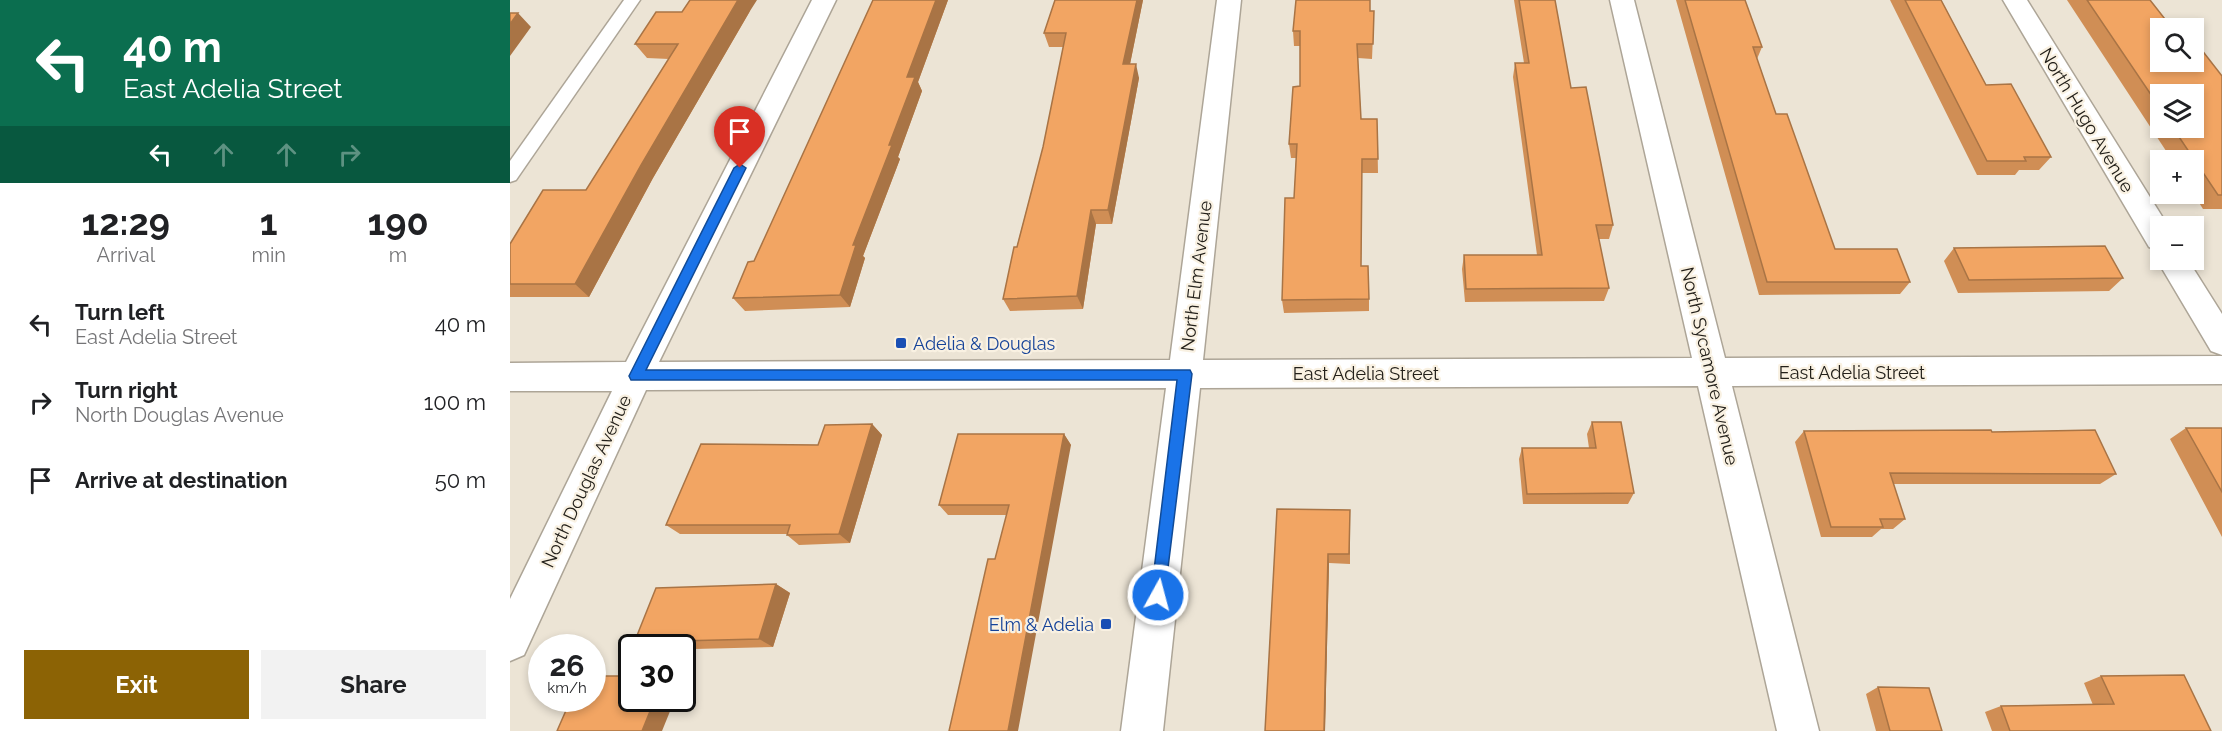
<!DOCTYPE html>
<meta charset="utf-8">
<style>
body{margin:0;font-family:Raleway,sans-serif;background:#f2f2f2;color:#202124;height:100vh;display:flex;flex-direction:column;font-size:22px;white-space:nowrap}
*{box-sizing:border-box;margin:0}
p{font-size:20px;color:#757577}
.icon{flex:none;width:33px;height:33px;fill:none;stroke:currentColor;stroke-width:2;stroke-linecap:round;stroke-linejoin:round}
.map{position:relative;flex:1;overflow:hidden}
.drawer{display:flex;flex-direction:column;background:#fff;width:510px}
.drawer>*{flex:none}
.top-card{background:#0b6e4f;color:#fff;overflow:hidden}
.controls{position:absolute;left:1640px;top:18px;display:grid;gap:12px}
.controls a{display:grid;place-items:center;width:54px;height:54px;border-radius:0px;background:#fff;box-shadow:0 3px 9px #0003;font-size:30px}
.speed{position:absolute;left:18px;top:634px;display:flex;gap:12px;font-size:30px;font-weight:700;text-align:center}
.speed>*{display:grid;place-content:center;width:78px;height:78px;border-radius:50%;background:#fff;box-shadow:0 3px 9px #0003;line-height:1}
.speed small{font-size:15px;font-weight:400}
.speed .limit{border:3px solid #111;border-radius:9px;background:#fff;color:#111}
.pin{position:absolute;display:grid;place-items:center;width:51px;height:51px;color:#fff;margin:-62px -26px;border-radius:50% 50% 50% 0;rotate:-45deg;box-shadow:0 0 6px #0007}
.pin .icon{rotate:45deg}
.me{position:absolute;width:66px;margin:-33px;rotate:7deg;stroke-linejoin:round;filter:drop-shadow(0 0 4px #0008)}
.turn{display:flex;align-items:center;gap:21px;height:126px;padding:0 24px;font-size:27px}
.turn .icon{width:78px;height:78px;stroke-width:2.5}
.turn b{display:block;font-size:42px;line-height:51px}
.lanes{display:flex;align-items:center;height:57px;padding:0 24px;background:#0003;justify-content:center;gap:30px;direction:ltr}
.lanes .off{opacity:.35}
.eta{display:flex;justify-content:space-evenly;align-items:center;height:102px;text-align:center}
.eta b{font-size:36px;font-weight:700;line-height:42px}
.cta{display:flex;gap:12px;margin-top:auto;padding:12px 24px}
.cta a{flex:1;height:69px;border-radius:0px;background:#8c6305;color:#fff;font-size:24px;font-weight:700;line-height:69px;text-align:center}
.cta a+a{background:#f2f2f2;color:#202124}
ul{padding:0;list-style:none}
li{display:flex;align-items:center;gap:18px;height:78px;padding:0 24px}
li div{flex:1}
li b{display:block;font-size:22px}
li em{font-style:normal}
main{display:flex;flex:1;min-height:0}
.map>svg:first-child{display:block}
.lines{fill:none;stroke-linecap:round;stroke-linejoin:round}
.lane-casing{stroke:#ada597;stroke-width:3}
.street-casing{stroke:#ada597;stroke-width:3}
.lane{fill:#fff;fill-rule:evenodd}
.street{fill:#fff;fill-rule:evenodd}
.wall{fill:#d08e55;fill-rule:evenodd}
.shaded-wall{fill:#a97445}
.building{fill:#f2a563;stroke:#a97445;stroke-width:1.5}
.route{fill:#1a73e8;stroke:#114b97;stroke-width:1.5}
.transit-dot{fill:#1a4fb4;stroke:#f9f1e2;stroke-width:2}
.labels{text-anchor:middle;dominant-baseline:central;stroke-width:4.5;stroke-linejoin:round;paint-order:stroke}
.street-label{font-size:18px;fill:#23201a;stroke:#f9f1e2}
.transit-label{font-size:18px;fill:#164399;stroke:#f9f1e2;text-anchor:start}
</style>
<main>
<section class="drawer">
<div class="top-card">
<div class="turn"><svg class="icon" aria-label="left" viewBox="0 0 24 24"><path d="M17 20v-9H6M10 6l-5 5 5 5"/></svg><div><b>40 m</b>East Adelia Street</div></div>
<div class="lanes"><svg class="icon" aria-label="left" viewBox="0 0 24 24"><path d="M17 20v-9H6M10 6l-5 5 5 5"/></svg><svg class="icon off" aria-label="ahead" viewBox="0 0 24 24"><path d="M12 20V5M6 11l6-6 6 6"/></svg><svg class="icon off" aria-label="ahead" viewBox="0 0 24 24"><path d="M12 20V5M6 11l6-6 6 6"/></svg><svg class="icon off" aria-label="right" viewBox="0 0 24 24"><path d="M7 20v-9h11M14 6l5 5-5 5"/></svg></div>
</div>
<div class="eta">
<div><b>12:29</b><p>Arrival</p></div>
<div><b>1</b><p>min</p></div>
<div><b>190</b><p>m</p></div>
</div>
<ul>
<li><svg class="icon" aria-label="left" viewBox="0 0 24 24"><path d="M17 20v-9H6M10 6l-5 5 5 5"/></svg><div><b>Turn left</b><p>East Adelia Street</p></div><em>40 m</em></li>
<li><svg class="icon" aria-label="right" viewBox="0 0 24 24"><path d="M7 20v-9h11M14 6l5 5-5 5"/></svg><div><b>Turn right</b><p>North Douglas Avenue</p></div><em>100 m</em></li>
<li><svg class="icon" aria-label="arrive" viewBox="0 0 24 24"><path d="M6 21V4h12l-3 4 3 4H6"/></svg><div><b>Arrive at destination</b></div><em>50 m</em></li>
</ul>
<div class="cta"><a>Exit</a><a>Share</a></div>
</section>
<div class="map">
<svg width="1712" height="731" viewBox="0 0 1712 731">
<rect width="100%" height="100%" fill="#ece4d5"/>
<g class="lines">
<g class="lane-casing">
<path id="lane" d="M114 0H130L6 180 0 182V161Z"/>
</g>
<g class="street-casing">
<path id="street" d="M302 0H326L149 362 660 360 707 0H731L693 360 1182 358 1100 0H1124L1215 358 1712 356V384L1222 386 1309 731H1267L1188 386 690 388 653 731H611L656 388 136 390 14 655 0 661V599L102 391H0V363L116 362Z
M1493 0H1517L1658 226H1650V251L1639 247Z
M1650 254V260H1678L1712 314V355L1701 351 1647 260Z"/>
</g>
<use href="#lane" class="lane"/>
<use href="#street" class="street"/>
</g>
<path class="wall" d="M363 0H438L408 82 412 91 388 157 390 159 353 256 355 258 340 307 235 311 223 298 244 261Z
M545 0H633L620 64 629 78 602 224H586L573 309 500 311 493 299 533 147 553 47H539L534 33Z
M1004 0H1045L1061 88 1103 225 1099 239H1089L1099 288 1094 301 955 302 952 269 954 255H1027L1003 77 1005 63H1014Z
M1166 0H1235L1252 47 1247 59 1266 114 1325 249 1400 282 1390 294 1249 295Z
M1380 0H1431L1476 85 1541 157 1529 170H1509L1505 175H1467Z
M1557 0H1640L1650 28 1712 76V209H1693L1683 193V160H1662ZM1650 94 1683 128H1650Z
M240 11 143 178 79 297H0V244L76 190 159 59 137 58 125 44Z
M860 11H864L862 59 848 58 851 119H867L868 173H852L851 266 859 299V311L774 313 772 300 784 198 786 158H781L779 144 790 86V46H784L783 31Z
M1444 248 1613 278 1599 291 1448 293 1434 261Z
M1082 422 1124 493 1118 504H1013L1009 459 1012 448H1079L1077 434Z
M362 424 372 435 340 543 289 545 277 535V534H170L156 525 308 445Z
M1676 428H1712V537L1660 439Z
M1294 431 1482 432 1606 474 1590 484H1383L1395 519 1383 529H1371L1362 537H1311L1285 442Z
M554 434 561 445 485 559 497 515H438L429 505Z
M767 509 840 510V564L819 563 815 731H755Z
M266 584 280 593 263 647 184 649 122 648Z
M1591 676 1701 731H1482L1475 712 1491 706 1583 705 1574 683Z
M1368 687 1432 731H1366L1356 694Z"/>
<path class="shaded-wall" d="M228 0H247L240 11 143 178 79 297 65 284 131 165Z
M426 0H438L408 82 412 91 388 157 390 159 353 256 355 258 340 307 330 295 343 245 397 77Z
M627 0H633L617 79 613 64Z
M8 13 21 27 0 56V24Z
M626 64 629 78 602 224 598 210Z
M581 210 586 224 573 309 567 296Z
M362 424 372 435 340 543 329 534Z
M554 434 561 445 508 731H498Z
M818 554 819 563 815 731H814Z
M266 584 280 593 263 647 249 639Z
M168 641 184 649 172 680V648H166Z
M145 699H165L152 731H132Z"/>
<path class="building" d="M180 0H228L131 165 65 284H0V244L33 190H76L168 44H125L146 12H172Z
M363 0H426L397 77H405L379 145H382L343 245H346L330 295 223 298 238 262 244 261Z
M545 0H627L613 64H626L598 210H581L567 296 493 299 504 247H507L533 147 556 33H534Z
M786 0H860V11H864L863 44H847L851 119H867L868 159H852L851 266H858L859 299 772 300 775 198H784L787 144H779L783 87 790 86V31H783Z
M1009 0H1045L1061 88 1076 87 1103 225H1086L1099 288 956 289 954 255H1032L1005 63H1019Z
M1175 0H1235L1252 47H1243L1266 114H1277L1325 249H1387L1400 282H1257Z
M1395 0H1431L1476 85 1501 84 1541 157H1514L1516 161H1477Z
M1577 0H1640L1662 28H1650V62H1683V40H1684L1712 76V195H1708L1663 128H1683V94H1650V108Z
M0 13H8L0 24Z
M1595 246 1613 278 1459 280 1444 248Z
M1082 422H1111L1124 493 1017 494 1012 448H1086Z
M362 424 329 534 277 535 280 525H156L191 444 308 445 315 425Z
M1676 428H1712V492Z
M1481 430 1482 432 1585 430 1606 474 1380 473 1395 519H1370L1373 527H1321L1294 431Z
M448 434H554L498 731H439L478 559H485L499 505H429Z
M767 509 840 510 839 554H818L814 731H755Z
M266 584 249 639 168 641 166 648H122L146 588Z
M122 650V699H145L132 731H47L61 699H82V676H112Z
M1674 675 1701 731H1500L1491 706 1604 704 1591 676Z
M1368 687 1419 688 1432 731H1380Z"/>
<path class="route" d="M230 164 236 168 136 370H680L682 374 654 600 648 603 643 600 641 595 667 380H121L119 376 121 372 224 168Z"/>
<g class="transit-dot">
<rect x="385" y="337" width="12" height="12" rx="3"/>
<rect x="590" y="618" width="12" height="12" rx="3"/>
</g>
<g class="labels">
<g class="street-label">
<text transform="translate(1577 120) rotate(59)">North Hugo Avenue</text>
<text transform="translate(686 276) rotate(-83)">North Elm Avenue</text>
<text transform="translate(1200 366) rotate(77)">North Sycamore Avenue</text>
<text x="1342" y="372">East Adelia Street</text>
<text x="856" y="373">East Adelia Street</text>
<text transform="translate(76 481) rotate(-65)">North Douglas Avenue</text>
</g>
<g class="transit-label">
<text x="403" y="343">Adelia &amp; Douglas</text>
<text x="584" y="624" text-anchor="end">Elm &amp; Adelia</text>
</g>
</g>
</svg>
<div class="controls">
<a><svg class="icon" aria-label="search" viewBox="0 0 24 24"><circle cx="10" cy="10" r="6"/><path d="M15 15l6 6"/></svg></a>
<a><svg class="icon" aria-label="layers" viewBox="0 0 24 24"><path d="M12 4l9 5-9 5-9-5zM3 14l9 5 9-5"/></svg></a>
<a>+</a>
<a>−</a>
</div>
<div class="speed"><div>26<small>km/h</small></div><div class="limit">30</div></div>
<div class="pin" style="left:230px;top:168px;background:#d93025"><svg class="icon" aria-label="arrive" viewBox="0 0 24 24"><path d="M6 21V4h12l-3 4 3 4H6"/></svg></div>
<svg class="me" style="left:648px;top:595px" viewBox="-20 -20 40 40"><circle r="17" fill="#1a73e8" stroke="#fff" stroke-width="3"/><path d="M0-11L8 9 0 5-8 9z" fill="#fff"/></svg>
</div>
</main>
